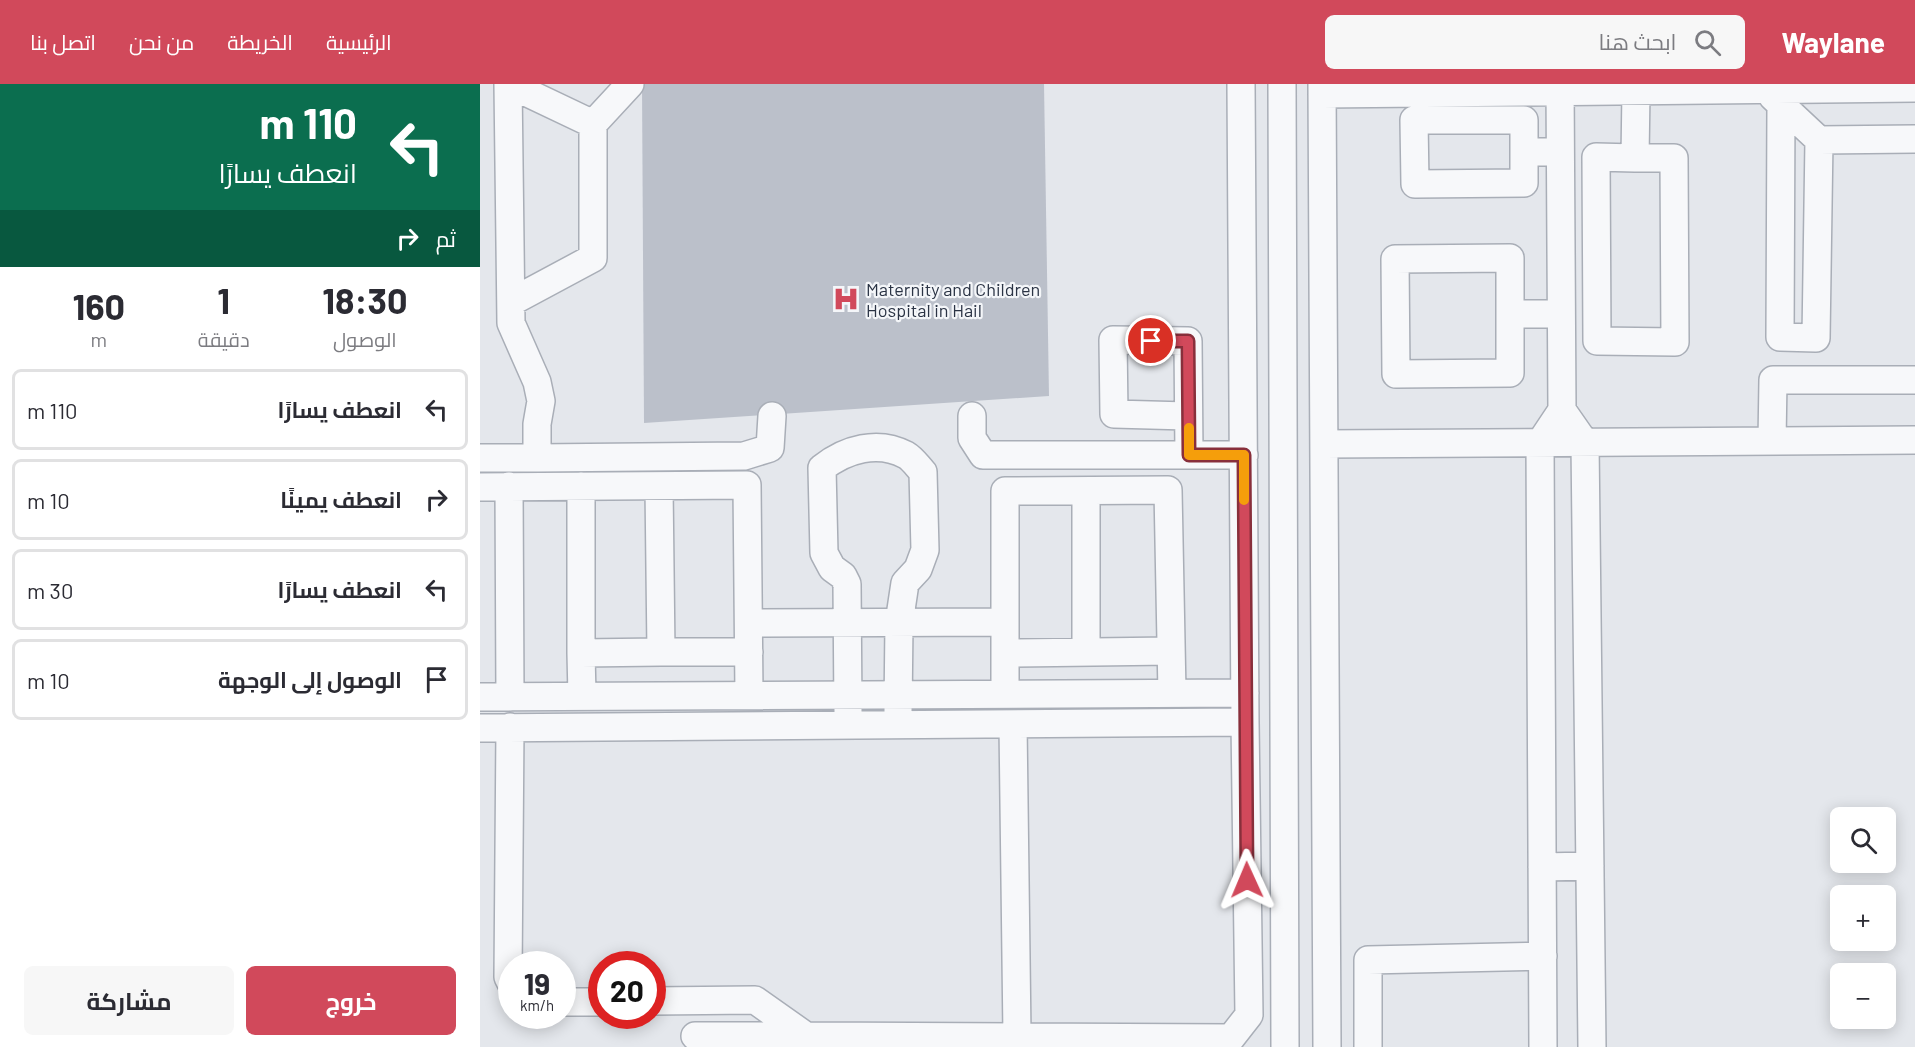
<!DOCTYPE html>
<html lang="ar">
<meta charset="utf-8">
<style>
body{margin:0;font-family:Barlow,Cairo,sans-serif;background:#f7f7f7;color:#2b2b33;direction:rtl;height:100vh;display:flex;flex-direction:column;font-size:22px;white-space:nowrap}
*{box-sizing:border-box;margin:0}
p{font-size:20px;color:#7c7c81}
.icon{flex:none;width:33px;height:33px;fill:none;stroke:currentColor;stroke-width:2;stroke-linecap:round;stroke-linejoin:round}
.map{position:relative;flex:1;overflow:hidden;direction:ltr}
.sheet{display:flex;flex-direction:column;background:#fff;width:480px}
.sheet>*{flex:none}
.top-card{background:#0b6e4f;color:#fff;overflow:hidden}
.fabs{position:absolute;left:1350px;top:723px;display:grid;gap:12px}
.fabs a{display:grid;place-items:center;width:66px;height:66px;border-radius:9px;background:#fff;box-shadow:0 3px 15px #0003;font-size:30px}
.speed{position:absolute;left:18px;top:867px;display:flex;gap:12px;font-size:30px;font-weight:700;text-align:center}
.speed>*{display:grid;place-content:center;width:78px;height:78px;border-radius:50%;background:#fff;box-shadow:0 3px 15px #0003;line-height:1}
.speed small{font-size:15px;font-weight:400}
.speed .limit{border:9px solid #d22;background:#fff;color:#111}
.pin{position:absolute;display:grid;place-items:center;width:51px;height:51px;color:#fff;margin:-26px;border:3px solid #fff;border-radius:50%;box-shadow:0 2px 6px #0007}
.me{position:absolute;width:66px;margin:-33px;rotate:359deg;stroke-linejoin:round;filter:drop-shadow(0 0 4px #0008)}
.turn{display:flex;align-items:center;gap:21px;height:126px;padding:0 24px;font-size:27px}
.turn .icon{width:78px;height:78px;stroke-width:2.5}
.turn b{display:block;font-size:42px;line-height:51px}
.then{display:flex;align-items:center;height:57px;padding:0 24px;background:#0003;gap:12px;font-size:22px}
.eta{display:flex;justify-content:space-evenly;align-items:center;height:102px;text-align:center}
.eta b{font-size:36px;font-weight:700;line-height:42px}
.button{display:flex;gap:12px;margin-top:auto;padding:12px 24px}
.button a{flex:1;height:69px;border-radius:9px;background:#d1495b;color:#fff;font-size:24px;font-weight:700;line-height:69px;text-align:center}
.button a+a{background:#f7f7f7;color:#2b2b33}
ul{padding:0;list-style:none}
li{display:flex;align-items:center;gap:18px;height:81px;margin:0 12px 9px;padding:0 12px;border:3px solid #e1e1e2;border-radius:9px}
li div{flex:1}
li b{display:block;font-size:22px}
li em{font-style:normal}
header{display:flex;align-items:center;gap:36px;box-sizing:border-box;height:84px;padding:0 30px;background:#d1495b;color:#fff}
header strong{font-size:28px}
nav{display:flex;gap:33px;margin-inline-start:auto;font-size:21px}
.search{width:420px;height:54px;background:#f7f7f7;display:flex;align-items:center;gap:15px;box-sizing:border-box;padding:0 21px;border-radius:9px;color:#7c7c81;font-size:22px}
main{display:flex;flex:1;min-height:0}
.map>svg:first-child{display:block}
.building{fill:#bbc0ca}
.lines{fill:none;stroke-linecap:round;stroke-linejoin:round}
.minor-casing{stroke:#a9aeb7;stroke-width:30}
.minor{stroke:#f7f8fa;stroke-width:27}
.route-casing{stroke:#882f3b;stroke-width:15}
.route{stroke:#d1495b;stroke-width:10}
.slow{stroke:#f59e0b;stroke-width:10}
.labels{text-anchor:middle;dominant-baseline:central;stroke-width:4.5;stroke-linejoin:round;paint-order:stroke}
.poi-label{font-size:18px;fill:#2b3445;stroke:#f4f6f9;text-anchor:start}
</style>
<header>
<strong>Waylane</strong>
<div class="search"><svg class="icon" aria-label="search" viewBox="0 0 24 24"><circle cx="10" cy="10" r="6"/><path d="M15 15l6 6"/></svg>ابحث هنا</div>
<nav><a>الرئيسية</a><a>الخريطة</a><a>من نحن</a><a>اتصل بنا</a></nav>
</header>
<main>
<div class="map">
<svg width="1435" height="963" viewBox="0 0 1435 963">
<rect width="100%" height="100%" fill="#e4e7ec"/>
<path class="building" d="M162 0H564L569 312 164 339Z"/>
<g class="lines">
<g class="minor-casing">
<path id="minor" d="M28 0 31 239 57 298 61 317 57 340V374L264 372 290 364 292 332
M29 0 113 40V174L31 218
M802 0 805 963
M842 0 847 963
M1080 0 1082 326 1105 359 1112 963
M842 10 1435 4
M1293 13 1339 56 1435 55
M1301 21 1300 253 1336 254 1339 56
M113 40 150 0
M1044 68V99L935 100 934 36H1044V68H1080
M1155 74 1116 73 1117 257 1195 258 1194 74H1155L1156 7
M1030 174V289L916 290 915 175Z
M1030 230H1081
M492 332V354L503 371H764
M707 332 634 330 633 256 708 257 709 371
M1292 357 1293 296H1435
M844 360 1435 356
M0 374H57
M29 402 30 613
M101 402V569
M0 403 267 401 269 610
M525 538V407L688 406 692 609
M269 539 525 538V609
M181 568H269
M606 568V407
M526 569 691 567
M102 612 101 569 181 568 179 402
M0 613 765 609
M368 628 367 500 363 492 352 484 344 469 342 384C366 365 398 356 426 371 433 375 438 383 443 388L445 466 438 485 425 499 419 539 418 627
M533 640 537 952
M30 643 28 893 32 901
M0 644 765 638 761 0
M1062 783 1110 782
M172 917 275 916 326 952H215
M82 918H122
M326 952 751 954 769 931 765 638
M888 963V876L1063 872
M1063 963 1060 359 1082 326"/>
</g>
<use href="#minor" class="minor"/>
</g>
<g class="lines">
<g class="route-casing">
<path id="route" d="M671 257H708L709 371H764L767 796"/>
</g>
<use href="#route" class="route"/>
<path class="slow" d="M709 344V371H764V416"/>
</g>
<defs>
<g id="hospital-bare" transform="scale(2.07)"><path d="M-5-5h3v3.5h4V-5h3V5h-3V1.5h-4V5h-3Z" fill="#d1495b" stroke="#f4f6f9" stroke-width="2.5" paint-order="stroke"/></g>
</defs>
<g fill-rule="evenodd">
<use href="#hospital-bare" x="366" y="215"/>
</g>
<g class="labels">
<g class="poi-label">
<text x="386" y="205">Maternity and Children<tspan x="386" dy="21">Hospital in Hail</tspan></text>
</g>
</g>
</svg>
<div class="fabs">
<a><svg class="icon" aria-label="search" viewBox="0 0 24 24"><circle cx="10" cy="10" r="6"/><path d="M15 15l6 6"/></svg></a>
<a>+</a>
<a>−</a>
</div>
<div class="speed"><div>19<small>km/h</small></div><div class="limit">20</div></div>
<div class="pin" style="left:671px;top:257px;background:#d93025"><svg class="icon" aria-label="arrive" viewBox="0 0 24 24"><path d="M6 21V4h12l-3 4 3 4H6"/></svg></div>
<svg class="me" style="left:767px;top:796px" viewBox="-20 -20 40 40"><path d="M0-17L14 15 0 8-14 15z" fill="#d1495b" stroke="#fff" stroke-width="4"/></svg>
</div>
<section class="sheet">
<div class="top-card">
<div class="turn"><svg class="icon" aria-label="left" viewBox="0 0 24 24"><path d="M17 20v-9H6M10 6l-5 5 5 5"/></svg><div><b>110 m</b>انعطف يسارًا</div></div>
<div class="then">ثم<svg class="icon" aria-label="right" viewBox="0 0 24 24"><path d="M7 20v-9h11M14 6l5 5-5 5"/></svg></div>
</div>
<div class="eta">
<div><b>18:30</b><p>الوصول</p></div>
<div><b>1</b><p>دقيقة</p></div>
<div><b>160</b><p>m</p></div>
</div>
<ul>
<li><svg class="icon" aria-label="left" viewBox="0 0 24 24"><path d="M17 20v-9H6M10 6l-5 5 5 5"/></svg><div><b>انعطف يسارًا</b></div><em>110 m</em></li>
<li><svg class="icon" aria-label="right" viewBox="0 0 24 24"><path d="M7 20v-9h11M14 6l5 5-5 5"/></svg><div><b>انعطف يمينًا</b></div><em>10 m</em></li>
<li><svg class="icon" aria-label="left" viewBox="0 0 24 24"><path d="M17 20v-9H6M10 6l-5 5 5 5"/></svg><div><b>انعطف يسارًا</b></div><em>30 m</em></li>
<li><svg class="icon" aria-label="arrive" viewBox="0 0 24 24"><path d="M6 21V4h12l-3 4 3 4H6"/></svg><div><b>الوصول إلى الوجهة</b></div><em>10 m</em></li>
</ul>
<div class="button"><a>خروج</a><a>مشاركة</a></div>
</section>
</main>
